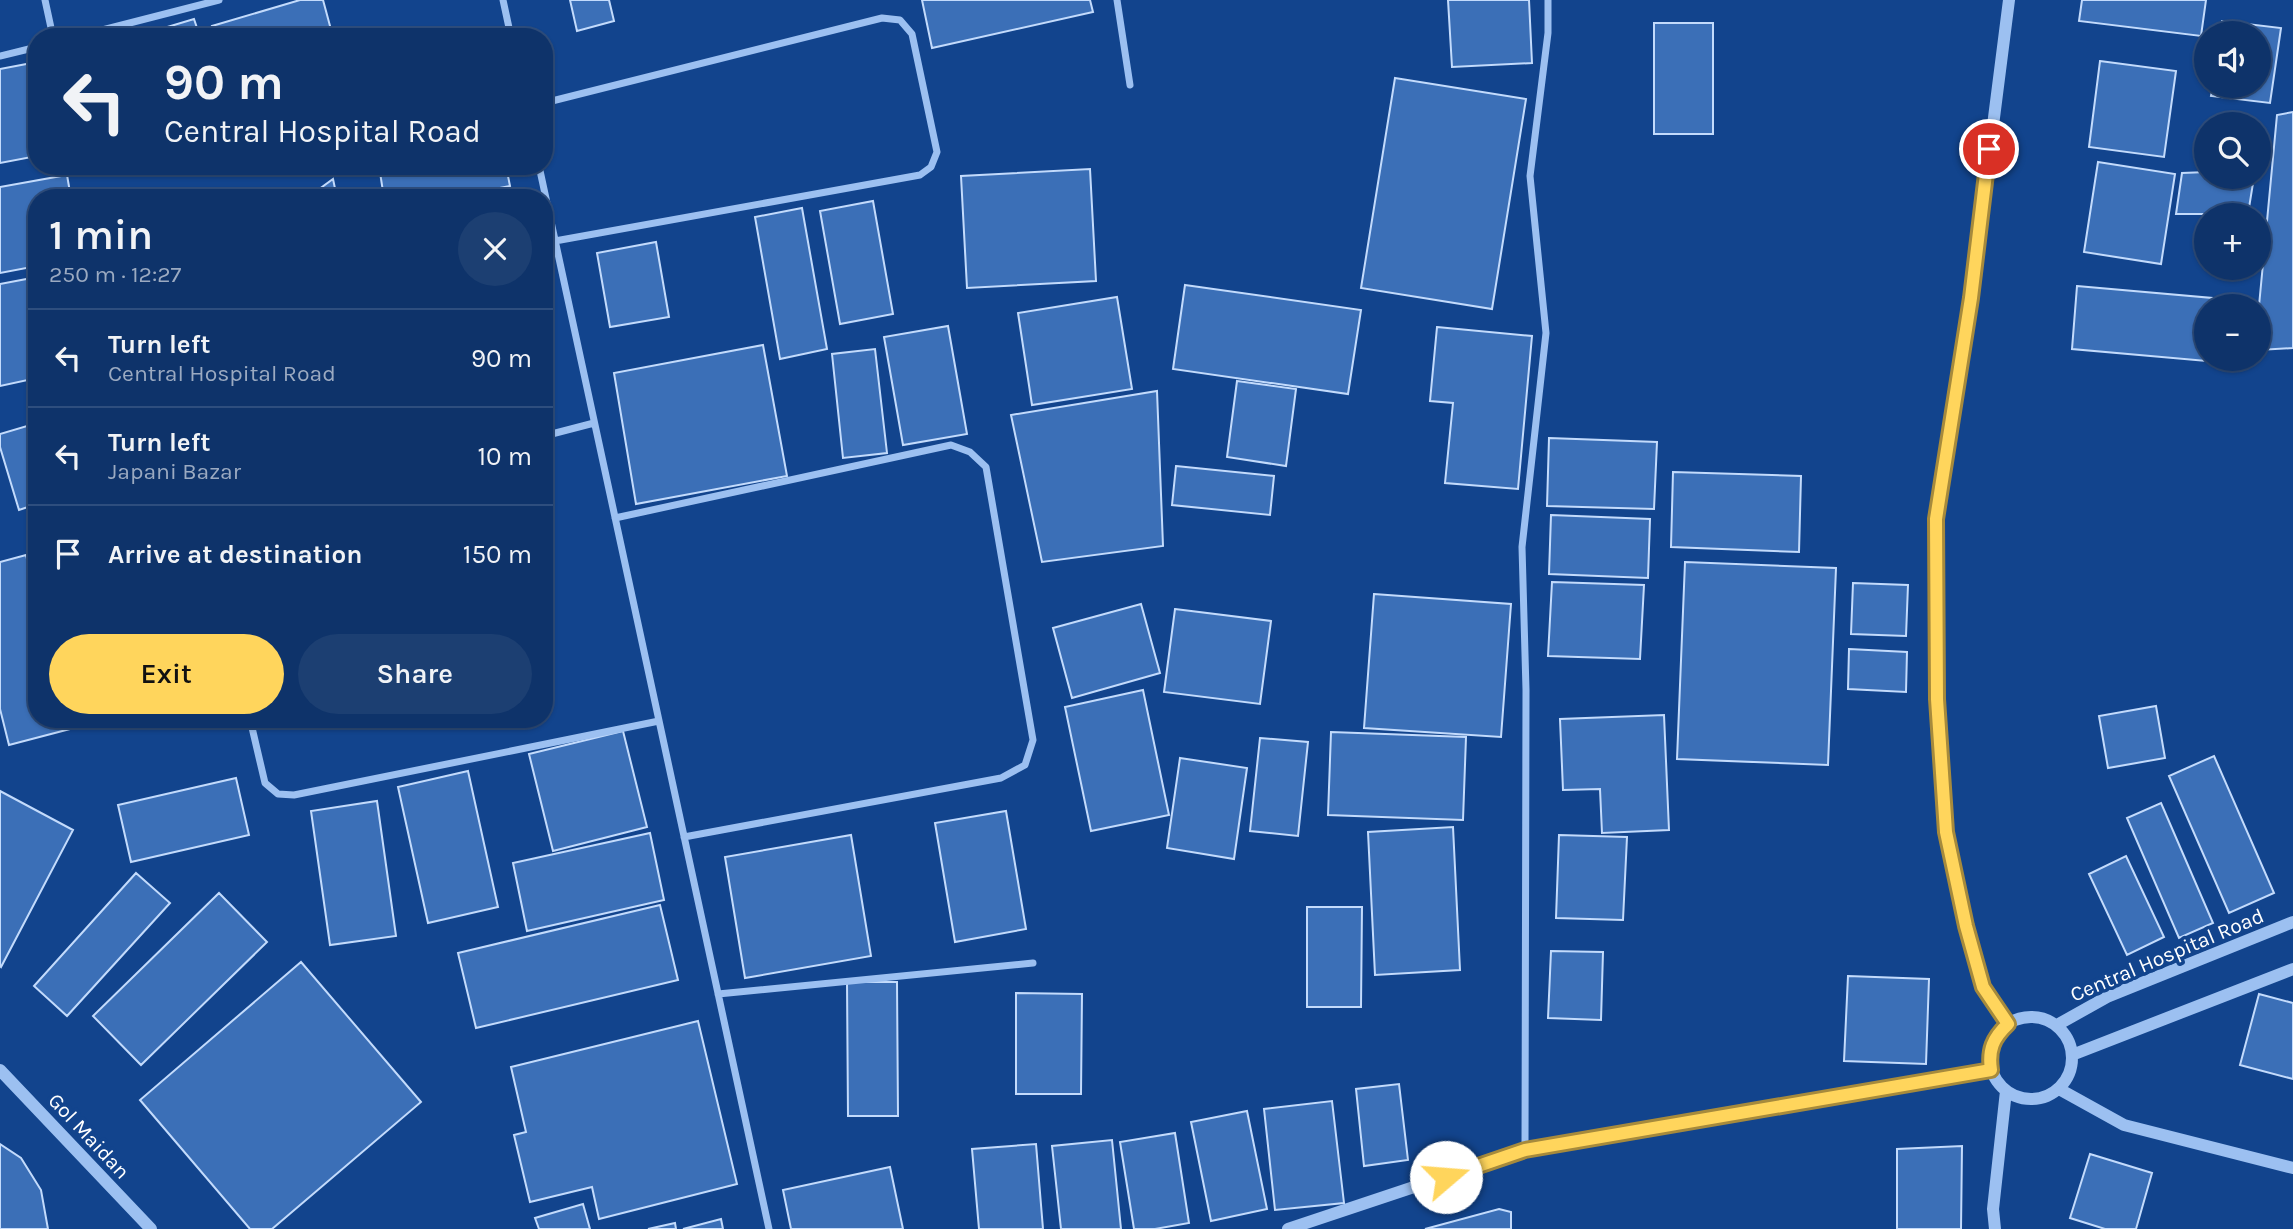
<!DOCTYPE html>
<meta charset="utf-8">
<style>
body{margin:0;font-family:Karla,sans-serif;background:#1c3f72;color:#f1f3f6;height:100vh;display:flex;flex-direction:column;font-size:26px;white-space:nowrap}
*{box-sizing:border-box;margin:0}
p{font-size:23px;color:#9baac1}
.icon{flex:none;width:38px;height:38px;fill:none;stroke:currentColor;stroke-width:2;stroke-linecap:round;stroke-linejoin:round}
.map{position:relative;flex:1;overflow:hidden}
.details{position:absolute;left:28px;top:189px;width:525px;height:539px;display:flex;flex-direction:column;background:#0e336a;border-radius:28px;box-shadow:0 2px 5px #0004,0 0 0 2px #2e4e7e}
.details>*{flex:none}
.hud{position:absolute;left:28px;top:28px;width:525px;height:147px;border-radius:28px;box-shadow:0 2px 5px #0004,0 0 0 2px #2e4e7e;background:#0e336a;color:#f1f3f6;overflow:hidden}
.tools{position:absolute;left:2194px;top:21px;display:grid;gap:14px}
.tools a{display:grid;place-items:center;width:77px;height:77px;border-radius:50%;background:#0e336a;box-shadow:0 2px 5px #0004,0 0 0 2px #2e4e7e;font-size:35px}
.pin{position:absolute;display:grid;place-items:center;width:60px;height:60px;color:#fff;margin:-30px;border:4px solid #fff;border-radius:50%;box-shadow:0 2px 7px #0007}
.me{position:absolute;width:77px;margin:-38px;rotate:72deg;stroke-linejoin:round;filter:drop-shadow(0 0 5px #0008)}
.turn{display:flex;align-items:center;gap:24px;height:147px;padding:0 21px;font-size:32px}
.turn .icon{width:91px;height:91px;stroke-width:2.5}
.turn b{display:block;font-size:49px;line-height:60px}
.round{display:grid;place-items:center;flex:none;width:74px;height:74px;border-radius:37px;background:#1c3f72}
.headline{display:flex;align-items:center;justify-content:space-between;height:119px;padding:0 21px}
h1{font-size:42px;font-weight:600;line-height:52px}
.action{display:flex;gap:14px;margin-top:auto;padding:14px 21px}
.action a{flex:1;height:80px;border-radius:42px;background:#ffd55c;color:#111;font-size:28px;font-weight:600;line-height:80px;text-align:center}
.action a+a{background:#1c3f72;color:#f1f3f6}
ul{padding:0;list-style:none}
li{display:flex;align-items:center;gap:21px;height:98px;padding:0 21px;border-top:2px solid #2e4e7e}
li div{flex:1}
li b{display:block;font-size:26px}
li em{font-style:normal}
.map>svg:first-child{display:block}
.building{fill:#3b6fb7;stroke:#c3dbfc;stroke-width:2}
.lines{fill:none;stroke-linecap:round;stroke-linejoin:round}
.minor{stroke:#9cc0f1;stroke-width:7}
.tertiary{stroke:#9cc0f1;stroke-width:12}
.route-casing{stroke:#a68a3c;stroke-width:18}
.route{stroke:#ffd55c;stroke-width:12}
.labels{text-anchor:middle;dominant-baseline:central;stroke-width:7;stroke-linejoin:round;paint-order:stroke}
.street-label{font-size:21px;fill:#fff;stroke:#12448d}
</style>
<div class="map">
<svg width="2293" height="1229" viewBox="0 0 2293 1229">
<rect width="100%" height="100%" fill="#12448d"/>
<path class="building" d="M300 0H323L333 37H215L212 26Z
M570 0H609L614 21 577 31Z
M922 0H1090L1093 12 932 48Z
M1448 0H1529L1532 63 1452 67Z
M2082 0H2206L2201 36 2079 21Z
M194 19 200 37H134Z
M2222 21 2281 28 2270 103 2211 96 2213 86H2259V33H2220Z
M1654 23H1713V134H1654Z
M2100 61 2176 71 2164 157 2089 147Z
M37 62V156L0 163V69Z
M1395 78 1526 99 1492 309 1361 288Z
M2293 112V348L2259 350V306L2277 115Z
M2098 162 2175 174 2161 264 2084 252Z
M379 166H506L510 186 448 198H384Z
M1090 169 1096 281 967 288 961 176Z
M2207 172V177H2254L2248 214H2176L2182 173Z
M67 175 71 198H37V266L0 273V187Z
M333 179 337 198H307Z
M873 201 893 314 840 324 820 211Z
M802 208 827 349 780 359 755 217Z
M656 242 669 317 610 327 597 253Z
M37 277V378L0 386V284Z
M1185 285 1361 310 1348 394 1173 369Z
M2077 286 2235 300 2234 306H2207V359H2230L2229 363 2072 349Z
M1117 297 1132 389 1032 405 1018 313Z
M948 326 967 434 903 445 884 337Z
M1437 327 1532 336 1518 489 1445 483 1453 403 1430 401Z
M763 345 787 476 636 504 614 373Z
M875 349 887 453 843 458 832 354Z
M544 352 550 381 544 383Z
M1237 381 1296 389 1286 466 1227 457Z
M1157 391 1163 546 1042 562 1011 415Z
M37 423V504L19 510 0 447V434Z
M1549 438 1657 442 1654 509 1547 506Z
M1176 466 1274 476 1270 515 1172 505Z
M1673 472 1801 476 1799 552 1671 547Z
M1551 515 1650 519 1648 578 1549 574Z
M26 555 37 599V719H67L70 729 9 745 0 709V562Z
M1685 562 1836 568 1828 765 1677 759Z
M1552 582 1644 585 1640 659 1548 656Z
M1853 583 1908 585 1906 636 1851 634Z
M1374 594 1511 604 1501 737 1364 728Z
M1141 604 1160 673 1072 698 1053 628Z
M1175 609 1271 621 1260 704 1164 692Z
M1849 649 1907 652 1906 692 1848 689Z
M1143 690 1169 815 1091 831 1065 707Z
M2156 706 2165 758 2108 768 2099 716Z
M1664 715 1669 830 1602 833 1600 789 1563 790 1560 719Z
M98 719H125L100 727Z
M623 731 647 827 553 851 529 754Z
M1331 732 1466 737 1463 820 1328 815Z
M1260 738 1308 742 1298 836 1250 831Z
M2214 756 2274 893 2229 913 2169 776Z
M1180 758 1247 768 1234 859 1167 848Z
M468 771 498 907 428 923 398 787Z
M236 778 249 835 131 862 118 805Z
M0 791 73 830 1 967 0 966Z
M377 801 396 936 330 945 311 811Z
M2161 803 2213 923 2179 938 2127 818Z
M1006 811 1026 929 955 942 935 823Z
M1453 827 1460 970 1375 975 1368 832Z
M650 833 664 900 527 931 513 863Z
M851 835 871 956 745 978 725 857Z
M1559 835 1627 837 1623 920 1556 918Z
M2126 856 2164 937 2127 955 2089 874Z
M136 873 170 903 67 1016 34 986Z
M219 893 267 942 141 1065 93 1016Z
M660 905 678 980 476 1028 458 953Z
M1307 907H1362L1361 1007H1307Z
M1551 951 1603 952 1601 1020 1548 1018Z
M301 962 421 1102 272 1229H250L140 1100Z
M1848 976 1929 979 1926 1064 1844 1061Z
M847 982H897L898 1116H848Z
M1016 993 1082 994 1081 1094H1016Z
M2259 994 2293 1003V1079L2240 1065Z
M698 1021 737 1184 599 1219 592 1187 530 1202 514 1135 526 1132 511 1067Z
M1399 1084 1408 1160 1364 1166 1356 1089Z
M1332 1101 1344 1203 1275 1210 1264 1109Z
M1247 1111 1267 1209 1211 1221 1191 1122Z
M1175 1133 1189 1223 1155 1229H1134L1120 1142Z
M1112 1140 1121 1229H1061L1052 1146Z
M0 1144 21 1158 41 1190 48 1229H0Z
M1036 1144 1043 1229H979L972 1149Z
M1962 1146 1961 1229H1897V1149Z
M2090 1154 2152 1173 2136 1229H2105L2070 1218Z
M890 1167 903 1229H791L783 1190Z
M583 1204 590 1229H539L535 1218Z
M1499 1209 1511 1212V1229H1425Z
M721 1219 723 1229H683Z
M675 1223 676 1229H648Z"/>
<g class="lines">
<path class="minor" d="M45 0 53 37
M503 0 511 37
M1117 0 1130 85
M75 37 219 0
M0 56 37 47
M544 103 882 18 900 20 912 34 937 152 931 167 920 175 555 241
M539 166 769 1229
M544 436 594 423
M615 518 951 445 970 452 986 467 1033 740 1025 765 1001 778 684 837
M250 719 265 783 278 794 294 795 659 721
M718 994 1033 963
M1525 1150 1526 690 1522 547 1546 333 1530 176 1548 33V0"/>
<path class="tertiary" d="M1990 1058a41 41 0 1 1 82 0a41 41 0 1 1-82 0Z
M2008 1024 1983 987 1966 926 1946 832 1937 699 1936 519 1971 298 2009 0
M2057 1025 2107 997 2293 922
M2072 1055 2293 969
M0 1070 151 1229
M2059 1089 2124 1125 2293 1168
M1288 1229 1525 1150 1991 1070
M1995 1229 1993 1209 2006 1091"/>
</g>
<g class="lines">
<g class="route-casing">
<path id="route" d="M1446 1177 1525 1150 1991 1070C1988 1050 1993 1038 2008 1024L1983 987 1966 926 1946 832 1937 699 1936 519 1971 298 1989 149"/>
</g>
<use href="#route" class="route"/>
</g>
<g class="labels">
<g class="street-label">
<text transform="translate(2167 955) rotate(-23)">Central Hospital Road</text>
<text transform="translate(89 1136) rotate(47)">Gol Maidan</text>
</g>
</g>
</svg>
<div class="tools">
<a><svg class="icon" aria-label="sound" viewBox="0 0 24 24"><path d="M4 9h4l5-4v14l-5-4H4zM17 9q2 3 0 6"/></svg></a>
<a><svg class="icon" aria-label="search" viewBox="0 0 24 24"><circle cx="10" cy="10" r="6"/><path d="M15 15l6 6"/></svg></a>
<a>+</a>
<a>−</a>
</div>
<div class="pin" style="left:1989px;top:149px;background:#d93025"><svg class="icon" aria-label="arrive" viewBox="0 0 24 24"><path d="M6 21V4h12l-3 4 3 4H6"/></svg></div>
<svg class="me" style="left:1446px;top:1177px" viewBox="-20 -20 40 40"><circle r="19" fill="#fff"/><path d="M0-13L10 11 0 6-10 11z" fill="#ffd55c"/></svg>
<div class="hud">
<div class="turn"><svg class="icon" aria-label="left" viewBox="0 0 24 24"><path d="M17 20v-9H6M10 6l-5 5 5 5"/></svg><div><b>90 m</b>Central Hospital Road</div></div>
</div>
<section class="details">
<div class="headline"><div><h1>1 min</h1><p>250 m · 12:27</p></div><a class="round"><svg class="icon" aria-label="close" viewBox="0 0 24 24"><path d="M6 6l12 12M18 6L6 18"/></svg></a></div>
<ul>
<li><svg class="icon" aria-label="left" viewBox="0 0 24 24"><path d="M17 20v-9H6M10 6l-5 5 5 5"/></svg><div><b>Turn left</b><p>Central Hospital Road</p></div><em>90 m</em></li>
<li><svg class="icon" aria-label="left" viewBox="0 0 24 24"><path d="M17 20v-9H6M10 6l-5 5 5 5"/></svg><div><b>Turn left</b><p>Japani Bazar</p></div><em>10 m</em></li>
<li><svg class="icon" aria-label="arrive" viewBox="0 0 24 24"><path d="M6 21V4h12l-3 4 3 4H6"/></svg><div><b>Arrive at destination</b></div><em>150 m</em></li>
</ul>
<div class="action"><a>Exit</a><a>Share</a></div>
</section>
</div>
